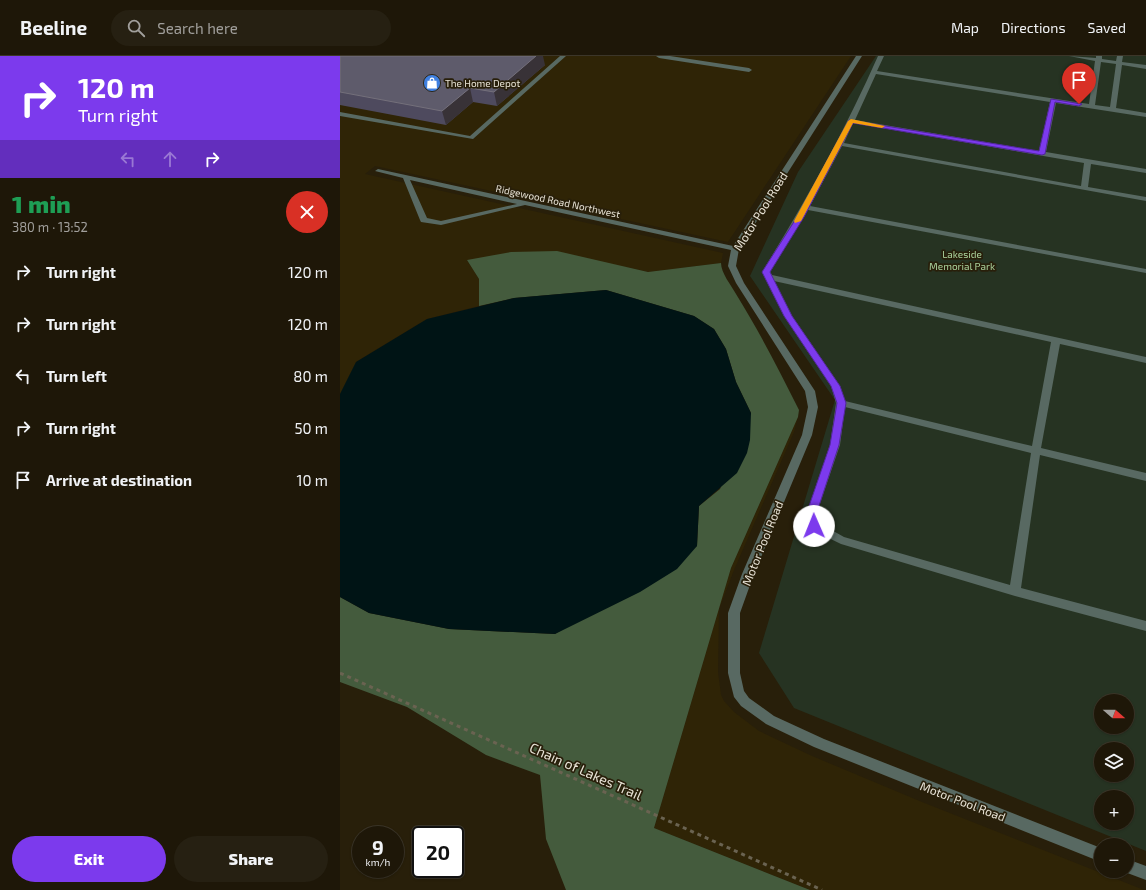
<!DOCTYPE html>
<meta charset="utf-8">
<style>
body{margin:0;font-family:"Exo 2",sans-serif;background:#262012;color:#f1f3f6;height:100vh;display:flex;flex-direction:column;font-size:15px;white-space:nowrap}
*{box-sizing:border-box;margin:0}
p{font-size:13px;color:#a19f9c}
.icon{flex:none;width:22px;height:22px;fill:none;stroke:currentColor;stroke-width:2;stroke-linecap:round;stroke-linejoin:round}
.map{position:relative;flex:1;overflow:hidden}
.details{display:flex;flex-direction:column;background:#1e1708;width:340px}
.details>*{flex:none}
.hud{background:#7c3aed;color:#fff;overflow:hidden}
.needle{width:26px;rotate:110deg}
.tools{position:absolute;left:754px;top:638px;display:grid;gap:8px}
.tools a{display:grid;place-items:center;width:40px;height:40px;border-radius:50%;background:#1e1708;box-shadow:0 1px 3px #0004,0 0 0 1px #3c3629;font-size:20px}
.speed{position:absolute;left:12px;top:770px;display:flex;gap:8px;font-size:20px;font-weight:700;text-align:center}
.speed>*{display:grid;place-content:center;width:52px;height:52px;border-radius:50%;background:#1e1708;box-shadow:0 1px 3px #0004,0 0 0 1px #3c3629;line-height:1}
.speed small{font-size:10px;font-weight:400}
.speed .limit{border:2px solid #111;border-radius:6px;background:#fff;color:#111}
.pin{position:absolute;display:grid;place-items:center;width:34px;height:34px;color:#fff;margin:-41px -17px;border-radius:50% 50% 50% 0;rotate:-45deg;box-shadow:0 0 4px #0007}
.pin .icon{rotate:45deg}
.me{position:absolute;width:44px;margin:-22px;rotate:359deg;stroke-linejoin:round;filter:drop-shadow(0 0 3px #0008)}
.turn{display:flex;align-items:center;gap:14px;height:84px;padding:0 12px;font-size:18px}
.turn .icon{width:52px;height:52px;stroke-width:2.5}
.turn b{display:block;font-size:28px;line-height:34px}
.lanes{display:flex;align-items:center;height:38px;padding:0 12px;background:#0003;justify-content:center;gap:20px;direction:ltr}
.lanes .off{opacity:.35}
.round{display:grid;place-items:center;flex:none;width:42px;height:42px;border-radius:21px;background:#262012}
.headline{display:flex;align-items:center;justify-content:space-between;height:68px;padding:0 12px}
h1{font-size:24px;font-weight:800;line-height:30px;color:#1e9e55}
.cta{display:flex;gap:8px;margin-top:auto;padding:8px 12px}
.cta a{flex:1;height:46px;border-radius:24px;background:#7c3aed;color:#fff;font-size:16px;font-weight:800;line-height:46px;text-align:center}
.cta a+a{background:#262012;color:#f1f3f6}
ul{padding:0;list-style:none}
li{display:flex;align-items:center;gap:12px;height:52px;padding:0 12px}
li div{flex:1}
li b{display:block;font-size:15px}
li em{font-style:normal}
header{display:flex;align-items:center;gap:24px;box-sizing:border-box;height:56px;padding:0 20px;background:#1e1708;border-bottom:1px solid #3c3629}
header strong{font-size:19px}
nav{display:flex;gap:22px;margin-inline-start:auto;font-size:14px}
.search{width:280px;height:36px;background:#262012;display:flex;align-items:center;gap:10px;box-sizing:border-box;padding:0 14px;border-radius:22px;color:#a19f9c;font-size:15px}
main{display:flex;flex:1;min-height:0}
.map>svg:first-child{display:block}
.built{fill:#2f2406}
.green{fill:#263322;fill-rule:evenodd}
.forest{fill:#445b3d}
.water{fill:#001415}
.lines{fill:none;stroke-linecap:round;stroke-linejoin:round}
.path{stroke:#6a6351;stroke-width:3;stroke-dasharray:4 4;stroke-linecap:butt}
.minor{fill:#586962;fill-rule:evenodd}
.wall{fill:#4e4a5e}
.shaded-wall{fill:#383237}
.building{fill:#5e5b6b;stroke:#74707b}
.route{fill:#7c3aed;stroke:#51269a}
.slow{fill:#f59e0b}
.labels{text-anchor:middle;dominant-baseline:central;stroke-width:3.5;stroke-linejoin:round;paint-order:stroke}
.far-poi-label{font-size:10px;fill:#e7e2d5;stroke:#281f0a;text-anchor:start}
.far-street-label{font-size:10px;fill:#e7e2d5;stroke:#281f0a}
.far-park-label{font-size:10px;fill:#acd59f;stroke:#281f0a}
.street-label{font-size:12px;fill:#e7e2d5;stroke:#281f0a}
.near-street-label{font-size:14px;fill:#e7e2d5;stroke:#281f0a}
</style>
<header>
<strong>Beeline</strong>
<div class="search"><svg class="icon" aria-label="search" viewBox="0 0 24 24"><circle cx="10" cy="10" r="6"/><path d="M15 15l6 6"/></svg>Search here</div>
<nav><a>Map</a><a>Directions</a><a>Saved</a></nav>
</header>
<main>
<section class="details">
<div class="hud">
<div class="turn"><svg class="icon" aria-label="right" viewBox="0 0 24 24"><path d="M7 20v-9h11M14 6l5 5-5 5"/></svg><div><b>120 m</b>Turn right</div></div>
<div class="lanes"><svg class="icon off" aria-label="left" viewBox="0 0 24 24"><path d="M17 20v-9H6M10 6l-5 5 5 5"/></svg><svg class="icon off" aria-label="ahead" viewBox="0 0 24 24"><path d="M12 20V5M6 11l6-6 6 6"/></svg><svg class="icon" aria-label="right" viewBox="0 0 24 24"><path d="M7 20v-9h11M14 6l5 5-5 5"/></svg></div>
</div>
<div class="headline"><div><h1>1 min</h1><p>380 m · 13:52</p></div><a class="round" style="background:#d93025;color:#fff"><svg class="icon" aria-label="close" viewBox="0 0 24 24"><path d="M6 6l12 12M18 6L6 18"/></svg></a></div>
<ul>
<li><svg class="icon" aria-label="right" viewBox="0 0 24 24"><path d="M7 20v-9h11M14 6l5 5-5 5"/></svg><div><b>Turn right</b></div><em>120 m</em></li>
<li><svg class="icon" aria-label="right" viewBox="0 0 24 24"><path d="M7 20v-9h11M14 6l5 5-5 5"/></svg><div><b>Turn right</b></div><em>120 m</em></li>
<li><svg class="icon" aria-label="left" viewBox="0 0 24 24"><path d="M17 20v-9H6M10 6l-5 5 5 5"/></svg><div><b>Turn left</b></div><em>80 m</em></li>
<li><svg class="icon" aria-label="right" viewBox="0 0 24 24"><path d="M7 20v-9h11M14 6l5 5-5 5"/></svg><div><b>Turn right</b></div><em>50 m</em></li>
<li><svg class="icon" aria-label="arrive" viewBox="0 0 24 24"><path d="M6 21V4h12l-3 4 3 4H6"/></svg><div><b>Arrive at destination</b></div><em>10 m</em></li>
</ul>
<div class="cta"><a>Exit</a><a>Share</a></div>
</section>
<div class="map">
<svg width="806" height="834" viewBox="0 0 806 834">
<rect width="100%" height="100%" fill="#281f0a"/>
<path class="built" d="M0 0H511L388 186 35 110 25 118 383 197 381 207 309 216 275 209 127 204 139 223V250L87 263 16 306 0 338Z
M458 361 454 376 394 514 379 553 378 616 381 639 384 645 394 656 419 675 472 700 582 746 804 834H470L314 772 391 512Z"/>
<path class="green" d="M536 0H806V795L454 652 419 597 495 344 410 220 458 116ZM761 645H787V671H761ZM761 693H787V719H761ZM761 741H787V767H761Z"/>
<path class="forest" d="M217 195 308 216 381 207C381 217 391 229 396 238 419 275 439 314 459 354L458 361 391 512 314 772 470 834H226L206 783 200 719 146 699 67 651 0 626V541L29 557 109 573 215 578 357 490 359 450 380 433 411 357 396 326 386 293 374 273 354 260 266 234 174 242 139 250V223L127 204 171 196Z"/>
<path class="water" d="M266 234 354 260 374 273 386 293 396 326 411 357 410 384 407 397 397 417 359 450 357 490 337 513 300 536 215 578 109 573 29 557 0 541V338L16 306 87 263 174 242Z"/>
<g class="lines">
<path class="path" d="M0 617 482 834"/>
<path class="minor" d="M220 0H226L133 83 0 60V56L130 80Z
M316 0H330L409 12 412 14 409 16 319 2Z
M516 0H522L399 193 396 210 404 227 475 335 478 351 472 379 414 518 400 557V617L404 635 409 642 434 660 484 683 761 792V806L474 691 426 668 401 650 394 641 388 617V557L402 518 462 379 468 351 465 335 396 227 388 210 391 194 185 149 101 169 81 166 80 164 63 122 35 115 38 113 393 190ZM70 124 177 148 101 165 87 162Z
M538 0H544L537 15 749 48 755 5 729 0 756 2V0H762V3L776 5 777 0H783L782 6 806 9V13L782 9 776 52 806 57V61L716 47 706 96 806 113V117L751 108 748 131 806 141V145L502 90 470 150 806 213V217L468 154 430 216 432 219 806 301V307L720 288 701 392 806 417V425L700 399 681 532 806 565V575L675 540 501 488 470 473 466 459 490 389 496 347 491 330 444 260 422 216C465 146 505 75 538 0ZM761 6 776 8 770 51 755 49ZM536 18 710 46 699 95 515 64ZM513 67 744 107 741 130 504 87ZM434 225 711 286 692 390 505 345 500 330 452 260ZM505 351 691 397 670 529 504 481 479 467 476 459 500 389Z
M787 803 806 810V824L782 815H787Z"/>
</g>
<path class="wall" d="M0 0 205 9 157 50 133 46 106 69 0 49Z"/>
<path class="shaded-wall" d="M196 0H203L205 9 157 50 154 36Z
M130 32 133 46 106 69 102 55Z"/>
<path class="building" d="M0 0H196L154 36 130 32 102 55 0 36Z"/>
<path class="route" d="M711 43 742 48 739 50 715 46 705 98 702 99 513 67 464 161 430 216 452 260 500 330 506 347 499 389 476 459 479 470 478 473H471L466 459 490 389 497 347 491 330 444 260 422 216 457 161 509 64 699 95Z"/>
<path class="slow" d="M511 63 545 70 542 72 513 67 461 165 455 167 454 165 508 65Z"/>
<defs>
<g id="shop-disc" transform="scale(0.9)"><circle r="9.5" fill="#3f7fe0" stroke="#281f0a"/><path d="M-5-2.5h2.3a2.7 3.5 0 0 1 5.4 0H5L5.5 6h-11ZM-1.5-2.5h3a1.5 2.3 0 0 0-3 0Z" fill="#fff"/></g>
</defs>
<g fill-rule="evenodd">
<use href="#shop-disc" x="92" y="27"/>
</g>
<g class="labels">
<g class="far-poi-label">
<text x="105" y="27">The Home Depot</text>
</g>
<g class="far-street-label">
<text transform="translate(218 145) rotate(12)">Ridgewood Road Northwest</text>
</g>
<g class="far-park-label">
<text x="622" y="198">Lakeside<tspan x="622" dy="12">Memorial Park</tspan></text>
</g>
<g class="street-label">
<text transform="translate(420 155) rotate(-58)">Motor Pool Road</text>
<text transform="translate(422 487) rotate(-68)">Motor Pool Road</text>
<text transform="translate(623 745) rotate(21)">Motor Pool Road</text>
</g>
<g class="near-street-label">
<text transform="translate(246 715) rotate(24)">Chain of Lakes Trail</text>
</g>
</g>
</svg>
<div class="tools">
<a><svg class="needle" viewBox="-14 -14 28 28"><path d="M0-13l5 13h-10z" fill="#e53935"/><path d="M0 13l5-13h-10z" fill="#a19f9c"/></svg></a>
<a><svg class="icon" aria-label="layers" viewBox="0 0 24 24"><path d="M12 4l9 5-9 5-9-5zM3 14l9 5 9-5"/></svg></a>
<a>+</a>
<a>−</a>
</div>
<div class="speed"><div>9<small>km/h</small></div><div class="limit">20</div></div>
<div class="pin" style="left:739px;top:48px;background:#d93025"><svg class="icon" aria-label="arrive" viewBox="0 0 24 24"><path d="M6 21V4h12l-3 4 3 4H6"/></svg></div>
<svg class="me" style="left:474px;top:470px" viewBox="-20 -20 40 40"><circle r="19" fill="#fff"/><path d="M0-13L10 11 0 6-10 11z" fill="#7c3aed"/></svg>
</div>
</main>
